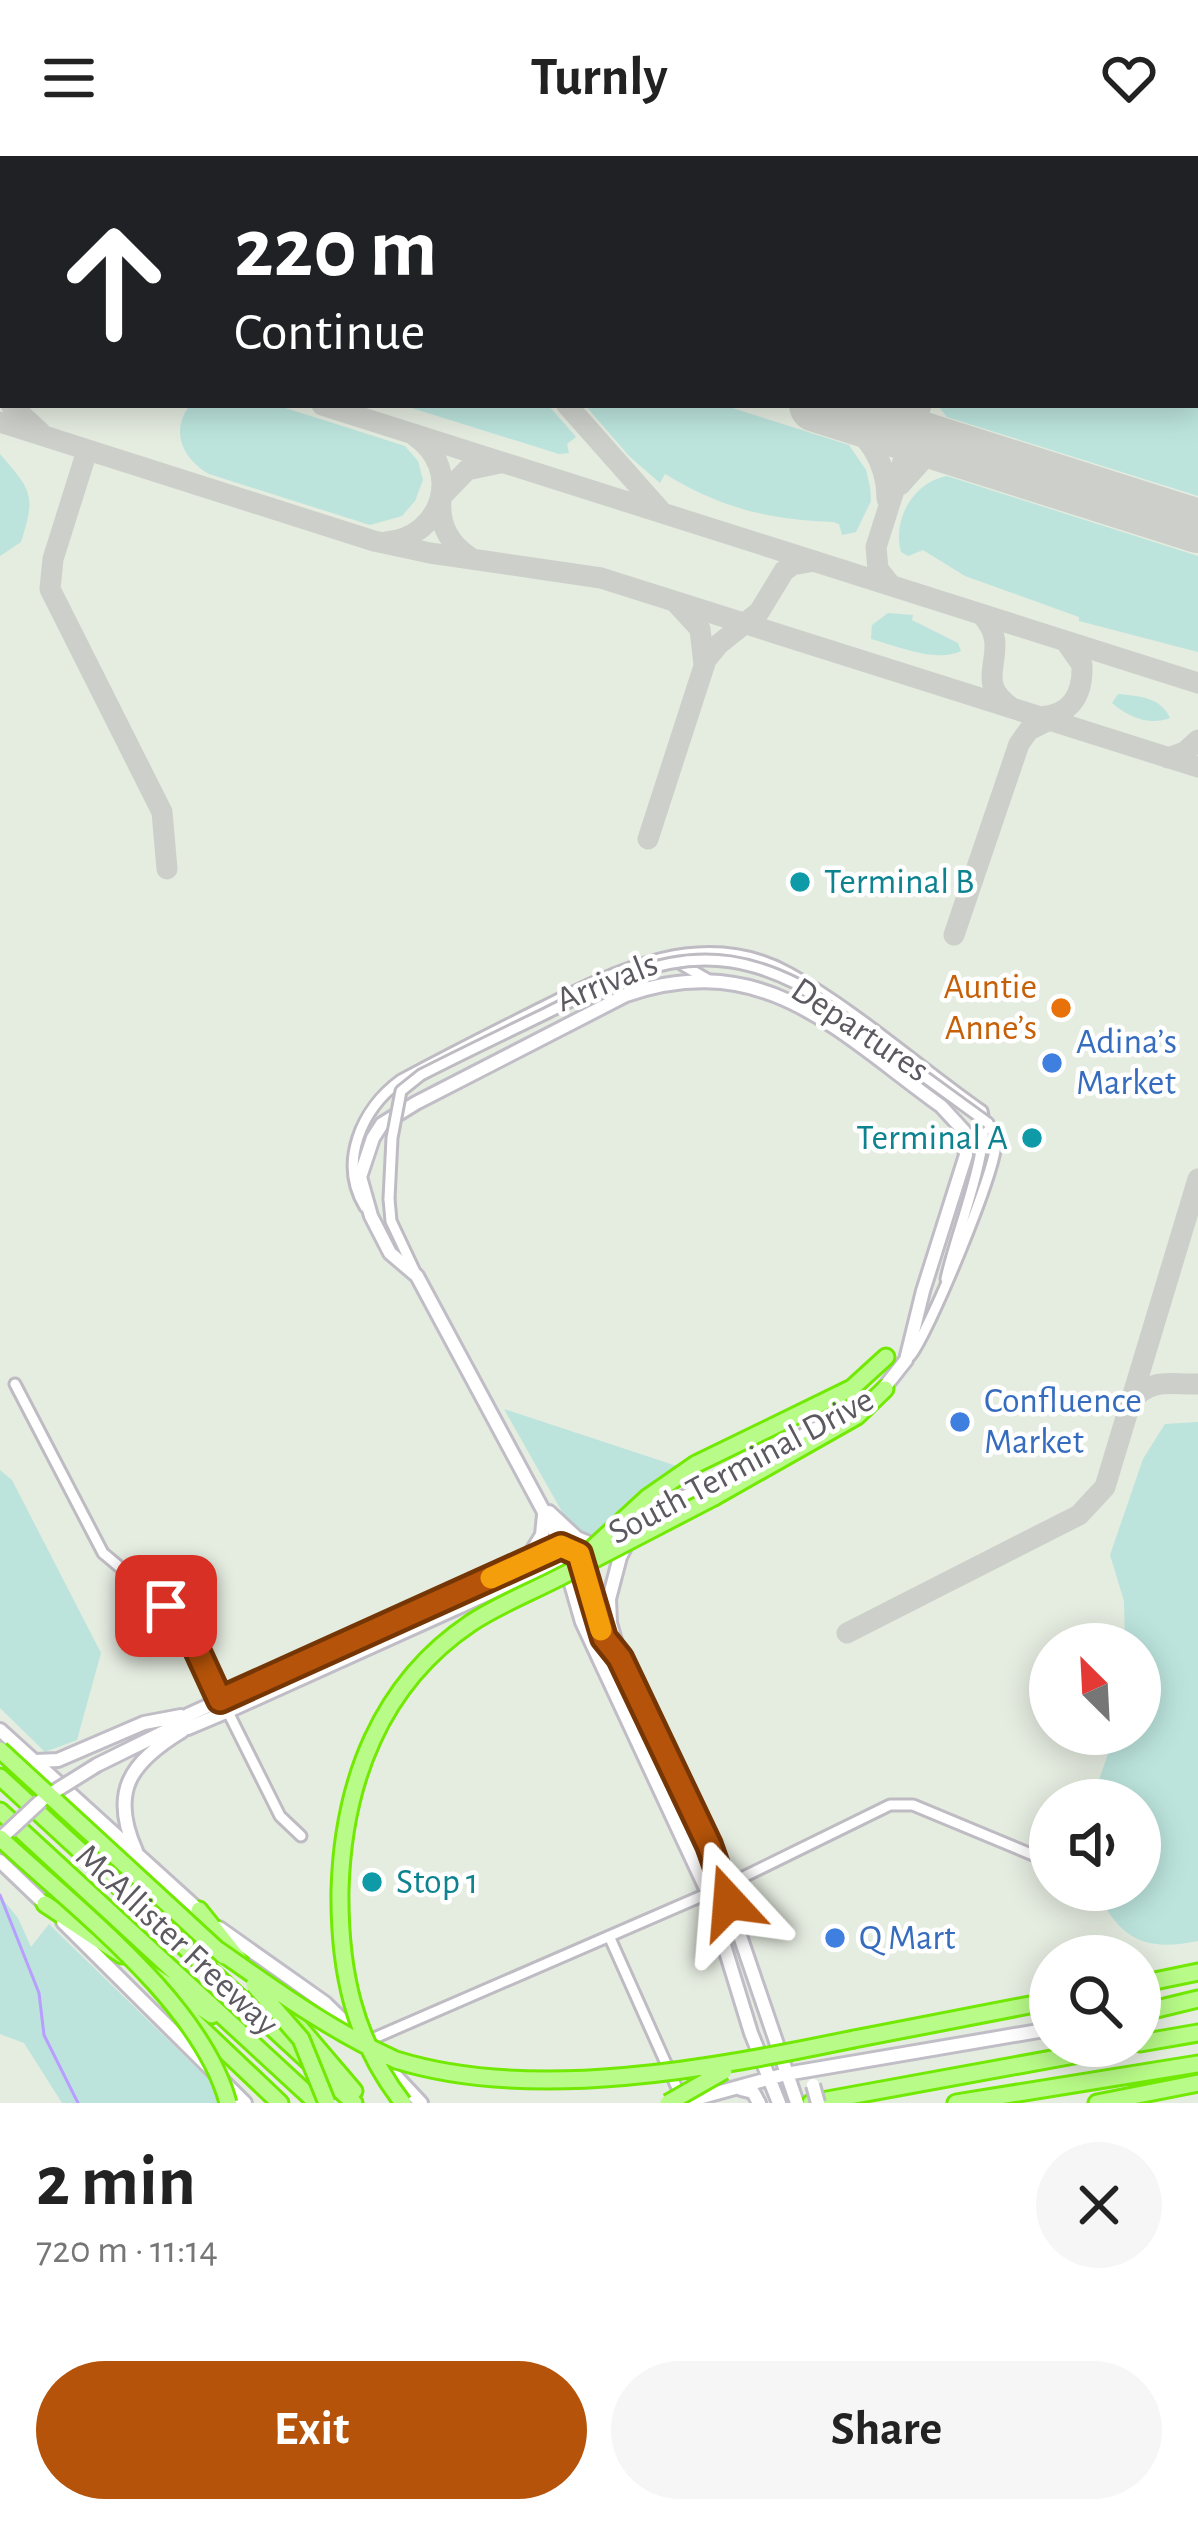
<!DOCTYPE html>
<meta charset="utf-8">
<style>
body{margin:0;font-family:"Alegreya Sans",sans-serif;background:#f6f6f6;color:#222;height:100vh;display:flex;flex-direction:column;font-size:45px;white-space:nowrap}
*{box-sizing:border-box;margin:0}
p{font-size:39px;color:#767676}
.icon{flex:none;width:66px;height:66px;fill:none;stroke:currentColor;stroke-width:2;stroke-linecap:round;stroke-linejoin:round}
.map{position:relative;height:1947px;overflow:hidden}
.sheet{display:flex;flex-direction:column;background:#fff;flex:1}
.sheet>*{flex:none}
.guide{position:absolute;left:0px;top:0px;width:1200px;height:252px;box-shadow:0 6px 30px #0003;background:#202124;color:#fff;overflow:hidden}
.needle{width:78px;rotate:336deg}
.tools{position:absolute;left:1029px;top:1467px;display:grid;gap:24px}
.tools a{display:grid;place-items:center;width:132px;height:132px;border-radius:50%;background:#fff;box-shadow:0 6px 30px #0003;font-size:60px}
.pin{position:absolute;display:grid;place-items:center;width:102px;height:102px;color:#fff;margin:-51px;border-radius:24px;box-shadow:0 6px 18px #0006}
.me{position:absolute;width:132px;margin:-66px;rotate:341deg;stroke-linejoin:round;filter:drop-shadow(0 0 9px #0008)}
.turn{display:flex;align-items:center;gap:42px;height:252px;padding:0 36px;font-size:54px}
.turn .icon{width:156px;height:156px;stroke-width:2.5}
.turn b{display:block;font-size:84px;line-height:102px}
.round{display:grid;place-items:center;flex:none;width:126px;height:126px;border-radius:63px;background:#f6f6f6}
.headline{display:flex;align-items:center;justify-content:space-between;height:204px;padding:0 36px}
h1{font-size:72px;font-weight:700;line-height:90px}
.primary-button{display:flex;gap:24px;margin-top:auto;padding:24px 36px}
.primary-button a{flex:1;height:138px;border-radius:72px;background:#b45309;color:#fff;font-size:48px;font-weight:700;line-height:138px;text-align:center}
.primary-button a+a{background:#f6f6f6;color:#222}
header{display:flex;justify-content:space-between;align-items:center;height:156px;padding:0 36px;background:#fff;font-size:54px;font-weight:700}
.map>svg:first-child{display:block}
.green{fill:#bce4dd}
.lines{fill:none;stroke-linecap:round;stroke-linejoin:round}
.stream{stroke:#b89efe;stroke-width:3}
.taxiway{stroke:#cdd0ca;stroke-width:21}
.runway{stroke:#cdd0ca;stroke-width:54}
.minor-casing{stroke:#bebbc2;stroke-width:15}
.secondary-casing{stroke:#c1bdc6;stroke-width:18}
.motorway-casing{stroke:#71e903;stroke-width:21}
.minor{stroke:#fff;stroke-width:9}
.secondary{stroke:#fff;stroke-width:12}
.motorway{stroke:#b8fb88;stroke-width:15}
.minor-bridge-casing{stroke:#bebbc2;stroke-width:15;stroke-linecap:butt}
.secondary-bridge-casing{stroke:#c1bdc6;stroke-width:18;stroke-linecap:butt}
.motorway-bridge-casing{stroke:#71e903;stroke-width:21;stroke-linecap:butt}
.minor-bridge{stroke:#fff;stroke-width:9}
.secondary-bridge{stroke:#fff;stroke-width:12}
.motorway-bridge{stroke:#b8fb88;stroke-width:15}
.route-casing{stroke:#753606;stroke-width:30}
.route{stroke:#b45309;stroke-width:21}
.slow{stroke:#f59e0b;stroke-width:21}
.culture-dot{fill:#0f9aa8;stroke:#fff;stroke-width:4.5}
.food-dot{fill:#e8710a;stroke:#fff;stroke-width:4.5}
.shop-dot{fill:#3f7fe0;stroke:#fff;stroke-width:4.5}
.labels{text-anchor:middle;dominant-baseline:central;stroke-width:9;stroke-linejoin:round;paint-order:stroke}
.culture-label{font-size:36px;fill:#0d838f;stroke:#fff;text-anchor:start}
.street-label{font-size:36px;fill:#5c5961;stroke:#fff}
.food-label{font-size:36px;fill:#c56008;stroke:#fff;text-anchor:end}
.shop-label{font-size:36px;fill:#366cbe;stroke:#fff;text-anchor:start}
</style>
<header><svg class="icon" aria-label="menu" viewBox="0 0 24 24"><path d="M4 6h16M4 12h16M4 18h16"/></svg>Turnly<svg class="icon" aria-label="heart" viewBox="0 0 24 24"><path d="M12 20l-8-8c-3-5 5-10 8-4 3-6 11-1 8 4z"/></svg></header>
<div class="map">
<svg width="1198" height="1947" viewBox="0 0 1198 1947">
<rect width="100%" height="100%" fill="#e5ece0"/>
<path class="green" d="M263 0H733L734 3H262Z
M1014 0 1198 1V340L947 261 939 251 1197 249V3H1013Z
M190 249H276L405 290 418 305 423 324 415 345 402 360 370 369 209 318C182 302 170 275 190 249Z
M402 249H548L576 281 567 288 569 297 559 298Z
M585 249H723L849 289 866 314 870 331 871 345 856 376 842 379 839 368 833 366C767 363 723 353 665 318L660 327 629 300Z
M0 298C32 335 36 339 21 386L0 400Z
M947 320 1198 400V496L1079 465V461L965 420 923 394 908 400 901 396C892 363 914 326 947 320Z
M888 457 913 459 912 464 958 487 961 495C936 507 897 490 871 483L872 469Z
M1118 538C1139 540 1161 541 1170 562 1150 570 1128 561 1112 547Z
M504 1253 695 1316 594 1382 574 1377Z
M1198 1266V1785C1144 1796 1120 1783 1096 1734H1140V1644H1092L1115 1578H1140V1513L1146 1514 1149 1497 1140 1493V1488H1125L1124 1445 1110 1399 1143 1303 1165 1268Z
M0 1314 12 1324 101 1497 77 1584 45 1596 0 1552Z
M0 1740 18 1762 31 1791 49 1768 233 1947H62L24 1887 0 1878Z"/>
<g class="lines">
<path class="stream" d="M0 1739 39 1837 44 1879 78 1947"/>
<path class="taxiway" d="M248 3 249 0
M999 3 1000 0
M0 147 3 148
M0 194 3 190
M11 249 41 277
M322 249 1198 527
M567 249 660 354
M831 254C865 274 887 302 887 343
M837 255 864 257 892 249
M0 266 374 385 430 397 601 422 1198 611
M87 295 53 403 50 433 162 656 167 713
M900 329 927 299 951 292
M442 340 467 314 500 307
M441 343C439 369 449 388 471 402
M386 386C443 381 463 313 415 280
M890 428 878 413 876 391 921 249
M677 448 700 473 704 509
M981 458C1017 496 967 522 1012 552
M1040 561C1071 559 1083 539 1082 509L1066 486
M1168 602 1185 596 1198 584
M648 683 706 504 719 488 759 456 784 415 792 409 815 405
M954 779 1019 588 1029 574 1053 562
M1131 1245C1153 1221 1170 1229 1198 1228
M847 1477 1079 1359 1105 1331 1198 1023"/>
<path class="runway" d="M32 0 42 3
M816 249 1198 370"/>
<g class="minor-casing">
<path id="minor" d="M681 808 707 823
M389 1043 391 1065 415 1116
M365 1051C338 1007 361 953 401 924 444 901 487 879 531 857 610 817 701 768 789 817 856 854 919 911 982 955 992 990 955 1080 946 1123
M910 1200C927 1181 999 1009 996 984 995 978 991 973 988 967
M15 1228 103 1397 166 1450 191 1482 280 1660 301 1680
M609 1780 681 1941
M365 1886 725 1730 890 1649H913L1038 1701"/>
</g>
<g class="secondary-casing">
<path id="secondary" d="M549 1356 577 1382 594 1389
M615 1377 858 1251
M629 1383 620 1401 609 1443 610 1467 620 1502 709 1689 797 1947
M529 1400 542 1379 544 1359
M581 1404 604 1482 616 1496
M0 1574 204 1759
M166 1575 188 1572 226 1556 587 1393
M36 1605 58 1604 144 1567 181 1560
M97 1609 166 1575 188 1559 561 1390
M136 1695C109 1635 131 1606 182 1575
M0 1705 49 1752
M63 1766 245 1947
M219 1772 325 1847 364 1885
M377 1900 421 1947
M741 1933 753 1936 759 1947
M680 1947 786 1918 1050 1873
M779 1947 751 1877 708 1737 582 1466 558 1382 417 1120 390 1097 371 1060 360 1021 373 982 382 968 416 947 626 839C764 792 837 875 941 950L964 975 966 999 923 1135 906 1204 880 1237"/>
</g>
<g class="motorway-casing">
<path id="motorway" d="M696 1308 852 1232 886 1201
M714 1341 857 1260 885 1233
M0 1621 354 1947
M0 1655 317 1947
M45 1748 122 1799
M199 1754 239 1804
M152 1819 212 1859
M1140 1828 1198 1816
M272 1839 354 1935
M183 1855 280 1947
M1140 1857 1198 1843
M854 1883 1050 1845
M1140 1887 1198 1877
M811 1947 1123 1890
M956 1947 1198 1908
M1097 1947 1198 1927"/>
</g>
<use href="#minor" class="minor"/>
<use href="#secondary" class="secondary"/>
<use href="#motorway" class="motorway"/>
<g class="minor-bridge-casing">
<path id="minor-bridge" d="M389 1043 392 982 401 935 421 919C462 898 504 878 545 858 635 813 700 779 797 828L988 967"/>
</g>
<g class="secondary-bridge-casing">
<path id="secondary-bridge" d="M0 1683 44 1642 97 1609
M813 1929 818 1947"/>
</g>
<g class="motorway-bridge-casing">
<path id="motorway-bridge" d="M582 1402 647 1342 696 1308
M0 1594 224 1800
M0 1682C74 1751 202 1847 228 1947
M218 1794C275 1834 331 1875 396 1904 534 1947 714 1912 854 1883
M254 1829 301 1883 327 1947
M403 1947C353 1883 339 1813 340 1734 343 1627 380 1528 471 1467 498 1449 531 1436 560 1421 611 1394 663 1368 714 1341
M668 1947 724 1915"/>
</g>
<use href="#minor-bridge" class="minor-bridge"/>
<use href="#secondary-bridge" class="secondary-bridge"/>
<use href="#motorway-bridge" class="motorway-bridge"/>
</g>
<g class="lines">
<g class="route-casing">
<path id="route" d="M166 1450 191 1481 220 1544 561 1390 579 1398 604 1482 620 1502 709 1689 729 1746"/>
</g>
<use href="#route" class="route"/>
<path class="slow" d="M491 1422 561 1390 579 1398 601 1474"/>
</g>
<g class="culture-dot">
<circle cx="800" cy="726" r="12"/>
<circle cx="1032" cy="982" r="12"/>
<circle cx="372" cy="1726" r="12"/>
</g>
<circle class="food-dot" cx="1061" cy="852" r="12"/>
<g class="shop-dot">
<circle cx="1052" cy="907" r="12"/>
<circle cx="960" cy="1266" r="12"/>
<circle cx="835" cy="1782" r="12"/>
</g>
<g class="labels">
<g class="culture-label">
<text x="824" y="726">Terminal B</text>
<text x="1008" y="982" text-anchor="end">Terminal A</text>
<text x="396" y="1726">Stop 1</text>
</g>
<g class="street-label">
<text transform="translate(607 826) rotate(-22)">Arrivals</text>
<text transform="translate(860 874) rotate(34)">Departures</text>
<text transform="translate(741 1310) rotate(-28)">South Terminal Drive</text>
<text transform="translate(177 1784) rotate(43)">McAllister Freeway</text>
</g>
<g class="food-label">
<text x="1037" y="831">Auntie<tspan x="1037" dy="41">Anne’s</tspan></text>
</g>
<g class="shop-label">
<text x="1076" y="886">Adina’s<tspan x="1076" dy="41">Market</tspan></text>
<text x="984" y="1245">Confluence<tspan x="984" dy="41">Market</tspan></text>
<text x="859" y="1782">Q Mart</text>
</g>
</g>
</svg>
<div class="tools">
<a><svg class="needle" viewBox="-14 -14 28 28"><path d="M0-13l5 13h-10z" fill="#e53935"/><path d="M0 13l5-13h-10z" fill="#767676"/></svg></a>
<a><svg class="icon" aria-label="sound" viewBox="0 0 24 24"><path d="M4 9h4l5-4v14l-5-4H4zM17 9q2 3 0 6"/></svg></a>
<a><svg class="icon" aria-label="search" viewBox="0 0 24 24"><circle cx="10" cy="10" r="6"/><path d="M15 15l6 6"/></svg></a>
</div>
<div class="pin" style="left:166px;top:1450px;background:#d93025"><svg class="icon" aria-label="arrive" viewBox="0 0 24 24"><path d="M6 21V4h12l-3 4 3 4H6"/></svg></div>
<svg class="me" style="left:729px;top:1746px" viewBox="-20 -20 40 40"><path d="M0-17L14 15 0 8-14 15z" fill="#b45309" stroke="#fff" stroke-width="4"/></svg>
<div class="guide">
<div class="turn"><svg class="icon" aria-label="ahead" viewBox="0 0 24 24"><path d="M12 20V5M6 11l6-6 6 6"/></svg><div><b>220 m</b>Continue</div></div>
</div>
</div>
<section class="sheet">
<div class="headline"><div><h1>2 min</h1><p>720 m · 11:14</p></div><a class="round"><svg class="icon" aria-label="close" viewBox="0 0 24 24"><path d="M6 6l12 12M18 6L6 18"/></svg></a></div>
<div class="primary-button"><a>Exit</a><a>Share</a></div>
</section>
